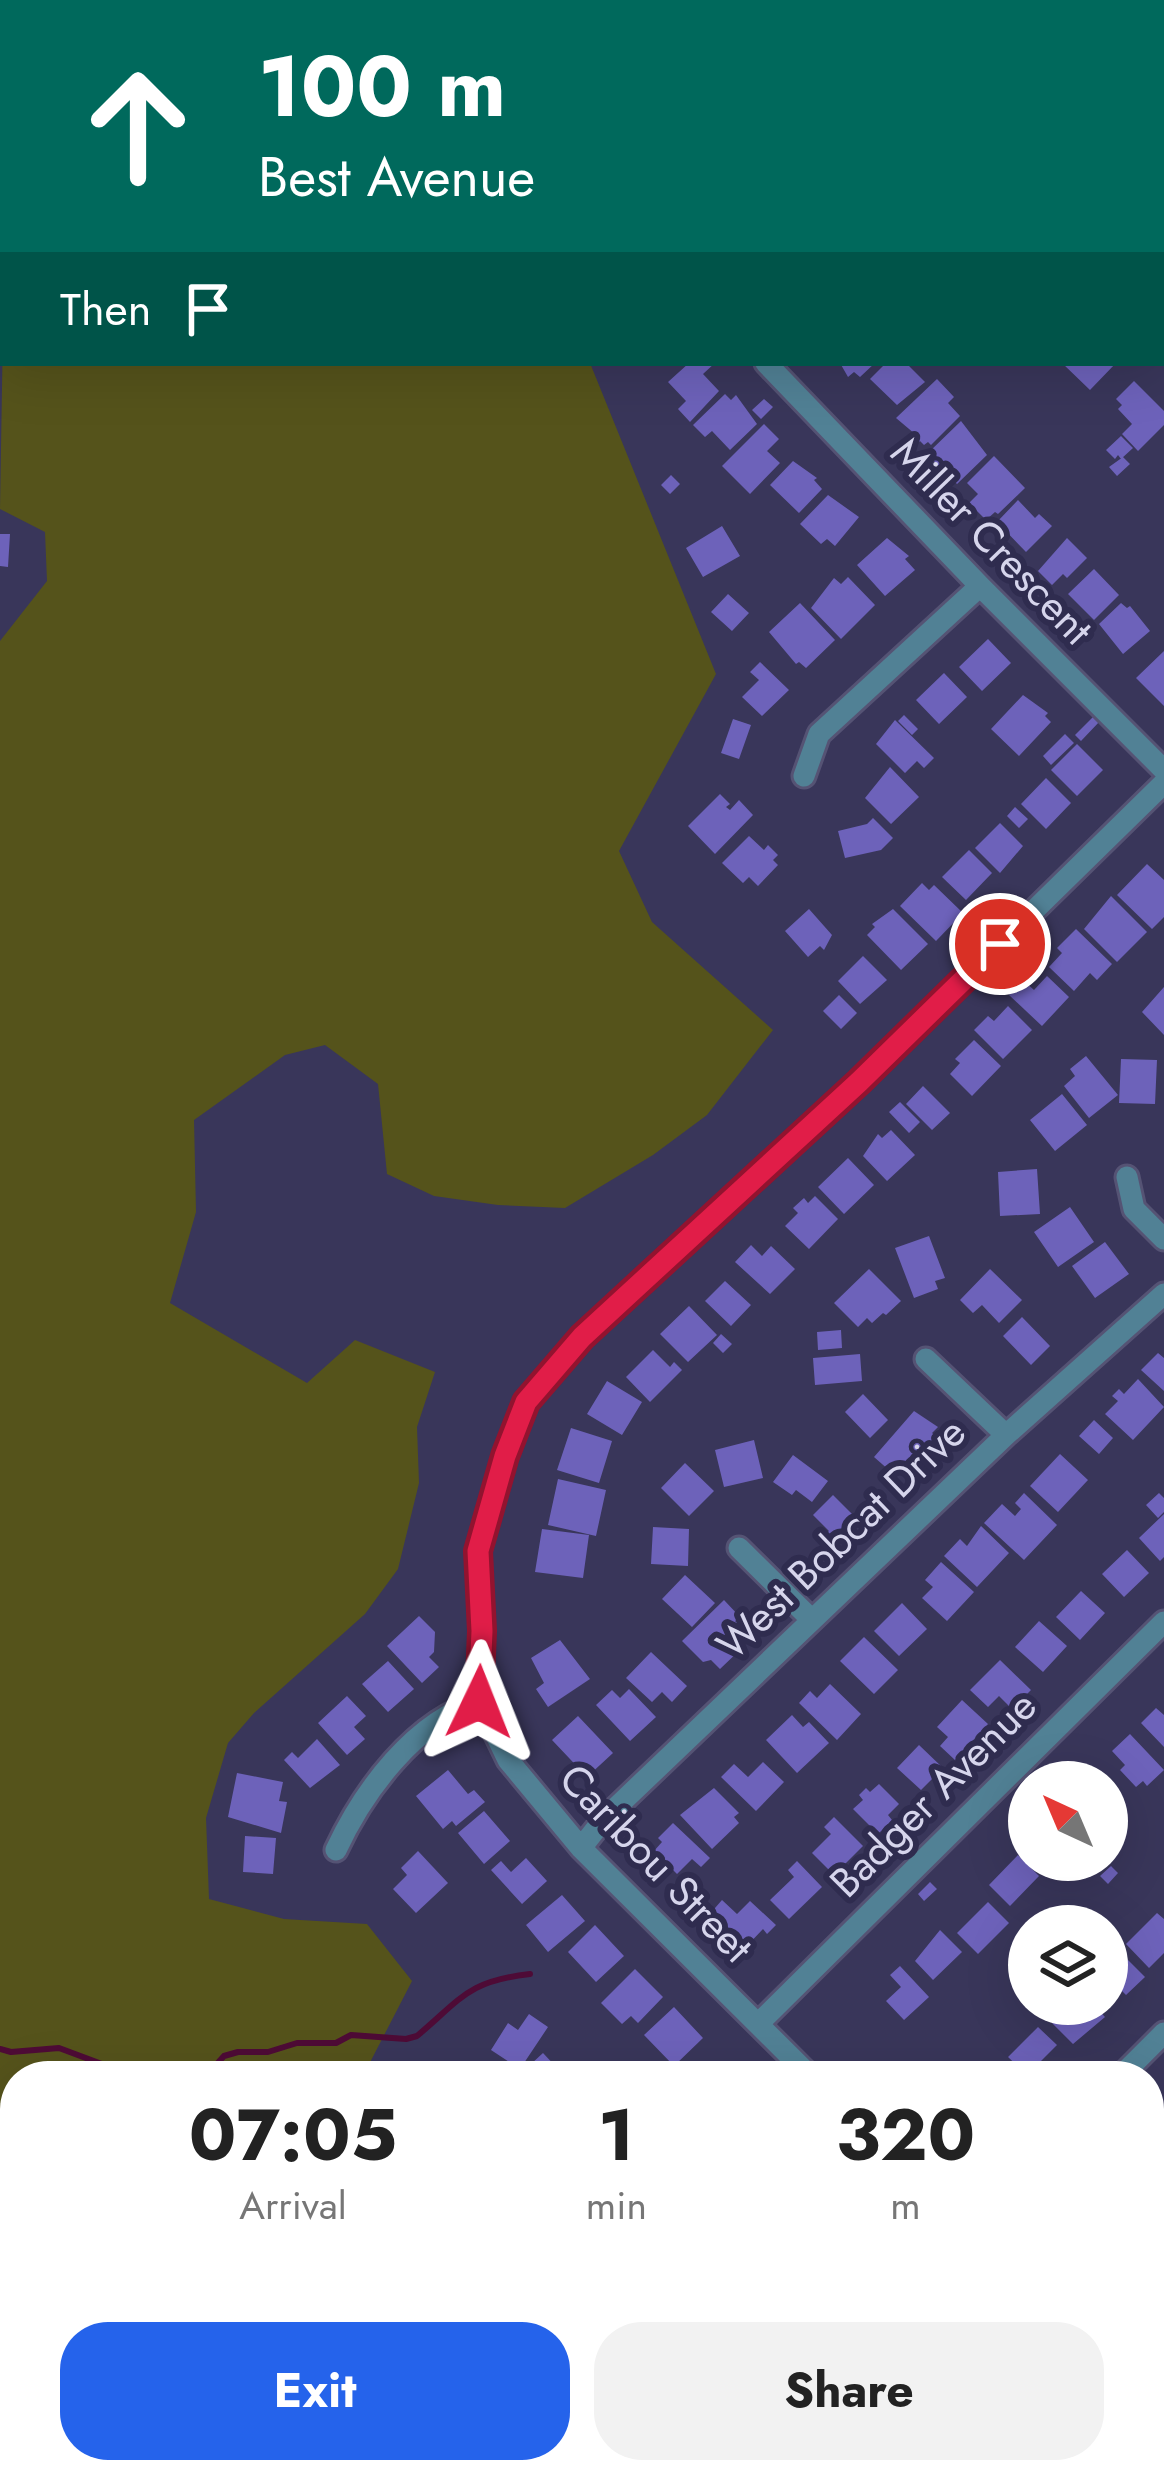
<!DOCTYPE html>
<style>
body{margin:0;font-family:Jost,sans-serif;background:#f2f2f2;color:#222;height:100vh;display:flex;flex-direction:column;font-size:45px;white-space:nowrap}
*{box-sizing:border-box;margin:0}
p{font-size:39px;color:#767676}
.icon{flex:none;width:66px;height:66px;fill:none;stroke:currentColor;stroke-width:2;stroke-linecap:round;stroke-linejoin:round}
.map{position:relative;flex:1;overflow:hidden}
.drawer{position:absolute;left:0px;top:2061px;width:1164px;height:423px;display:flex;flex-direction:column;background:#fff;border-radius:48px 48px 0 0;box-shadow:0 12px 48px #0002}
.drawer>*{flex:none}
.top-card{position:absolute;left:0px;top:0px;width:1164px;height:366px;box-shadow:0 12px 48px #0002;background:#00695c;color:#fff;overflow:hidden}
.needle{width:78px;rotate:316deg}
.buttons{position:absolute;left:1008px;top:1761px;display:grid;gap:24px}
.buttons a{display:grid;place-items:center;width:120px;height:120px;border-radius:50%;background:#fff;box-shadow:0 12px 48px #0002;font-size:60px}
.pin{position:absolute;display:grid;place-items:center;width:102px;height:102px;color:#fff;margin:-51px;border:6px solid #fff;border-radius:50%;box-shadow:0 3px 12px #0007}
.me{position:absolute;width:132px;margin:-66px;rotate:2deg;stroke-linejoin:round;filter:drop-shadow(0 0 9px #0008)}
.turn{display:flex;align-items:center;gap:42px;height:252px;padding:0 60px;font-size:54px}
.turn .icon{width:156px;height:156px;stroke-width:2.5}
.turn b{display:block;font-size:84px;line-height:102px}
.then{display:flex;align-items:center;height:114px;padding:0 60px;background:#0003;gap:24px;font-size:45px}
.eta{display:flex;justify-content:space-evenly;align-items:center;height:204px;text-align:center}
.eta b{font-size:72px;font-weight:700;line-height:84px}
.action{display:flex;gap:24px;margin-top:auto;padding:24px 60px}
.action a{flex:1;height:138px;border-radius:48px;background:#2563eb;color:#fff;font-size:48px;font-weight:700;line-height:138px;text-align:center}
.action a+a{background:#f2f2f2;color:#222}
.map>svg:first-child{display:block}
.green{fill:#55531b}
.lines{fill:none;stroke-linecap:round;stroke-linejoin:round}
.stream{stroke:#4e0b36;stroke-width:6}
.building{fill:#6d62ba}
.minor-casing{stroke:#555374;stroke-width:27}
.tertiary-casing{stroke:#555374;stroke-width:30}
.minor{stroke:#518195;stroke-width:21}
.tertiary{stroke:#518195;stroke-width:24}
.route-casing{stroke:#92132f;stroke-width:30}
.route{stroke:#e11d48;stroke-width:21}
.labels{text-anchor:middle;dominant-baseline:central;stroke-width:12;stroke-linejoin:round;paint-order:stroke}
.street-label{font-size:42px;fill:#d6d5ec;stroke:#2f2c4f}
</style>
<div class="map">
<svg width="1164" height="2482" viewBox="0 0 1164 2482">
<rect width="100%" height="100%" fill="#39365a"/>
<path class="green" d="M3 326V363H590L716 674 619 851 652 922 773 1030 707 1115 653 1155 565 1208 498 1205 434 1196 387 1174 378 1084 325 1045 285 1055 194 1120 196 1212 170 1303 307 1383 355 1340 435 1372 417 1427 419 1483 398 1569 365 1614 254 1713 228 1743 206 1818 209 1899 284 1919 367 1924 412 1981 363 2076H15V2469H183L173 2482H0V641L47 581 45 532 0 509Z"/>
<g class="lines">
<path class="stream" d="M0 2049 11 2052 59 2048 134 2076
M206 2076 224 2056 238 2052H268L297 2043H336L351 2035 406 2039 417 2036C462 1998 468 1981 530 1974"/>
</g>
<path class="building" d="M689 363H715L703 374 719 391 690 422 678 409 686 401 668 382Z
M840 363H875L860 377 854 372 848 377Z
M886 363H906L925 382 897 405 870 379Z
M1062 363H1116L1090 390Z
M937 379 954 397 948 403 960 416 931 445 928 442 924 445 920 441 918 443 911 437 915 434 896 418Z
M1134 381 1164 411V425L1138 451 1122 434 1132 424 1118 409 1122 405 1116 399Z
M725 394 731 400 736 395 757 424 730 450 712 431 705 437 693 425Z
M764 399 773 407 761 419 752 410Z
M961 421 987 455 957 484 927 454Z
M764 424 779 439 767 451 780 463 750 494 722 466Z
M1121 436 1133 448 1121 459 1118 455 1115 459 1106 450Z
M994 456 1025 488 998 514 995 512 986 520 969 503 978 494 967 483Z
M1123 457 1130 464 1117 476 1109 467Z
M793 461 817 478 814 480 822 489 799 513 770 485Z
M671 475 680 484 670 494 661 485Z
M828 495 859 517 835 546 827 539 821 544 800 524Z
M1018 500 1035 518 1039 514 1052 526 1026 552 997 522Z
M722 526 740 556 703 577 686 548Z
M0 534H10L8 567 0 566Z
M887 538 909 556 905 559 915 570 885 596 857 565Z
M1067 538 1087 558 1067 578 1063 574 1052 585 1038 571Z
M1011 548 1017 555 1007 564 1000 558Z
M1094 569 1119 595 1094 620 1068 594Z
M848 577 875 605 841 639 811 608 834 578 841 584Z
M728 594 749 613 732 631 711 612Z
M800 603 835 640 806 668 799 662 796 664 769 632Z
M1121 603 1127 608 1130 606 1150 631 1123 654 1099 624Z
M988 639 1011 663 982 691 959 667Z
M1164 651V706L1136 678Z
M760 662 789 690 762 716 742 697 759 680 750 672Z
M944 673 967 697 939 724 916 700Z
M1023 695 1048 713 1045 716 1051 722 1019 756 991 729Z
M904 715 918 729 912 735 898 721Z
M1095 715 1100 721 1081 741 1075 735Z
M733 719 751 725 739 759 721 753Z
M895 720 934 758 924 768 917 761 905 773 876 744Z
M1065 734 1074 743 1051 765 1043 756Z
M1077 744 1103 770 1077 796 1051 770Z
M890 767 919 797 891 824 865 798Z
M1046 778 1071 803 1046 829 1021 804Z
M720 794 730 804 726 807 730 810 739 800 753 815 715 854 688 826Z
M1015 807 1028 819 1019 828 1007 816Z
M873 818 893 838 881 850 845 858 838 831 867 824Z
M1000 823 1023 846 1000 873 975 848Z
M749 836 764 850 768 845 778 855 773 860 778 865 758 886 749 877 743 883 722 863Z
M969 850 992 873 966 900 942 877Z
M1147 864 1164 880V917L1152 929 1117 895Z
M922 883 929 890 934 885 963 913 936 941 900 906Z
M1111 896 1147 932 1117 962 1084 929Z
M809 909 832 935 824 950 820 946 808 957 785 931Z
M893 909 928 944 901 970 867 935 875 927 872 924Z
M1076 929 1112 964 1097 980 1090 973 1074 991 1049 967 1062 953 1057 948Z
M863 956 887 980 860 1004 838 981Z
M1047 976 1069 997 1042 1026 1009 995 1023 980 1034 990Z
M1164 987V1035L1142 1012Z
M839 995 857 1013 841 1029 823 1011Z
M1008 1006 1032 1030 1003 1059 974 1030 988 1016 994 1021Z
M974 1040 1001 1066 972 1096 950 1074 960 1063 955 1059Z
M1086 1056 1118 1095 1089 1118 1064 1086 1075 1076 1070 1069Z
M1121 1059 1157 1060 1155 1104 1119 1103Z
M923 1086 950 1113 932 1130 906 1104Z
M1062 1094 1087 1125 1055 1151 1030 1120Z
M900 1102 920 1122 909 1133 889 1112Z
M891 1130 915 1155 887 1181 863 1156 878 1134 882 1138Z
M848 1158 874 1185 844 1214 818 1187Z
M1037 1169 1040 1214 1000 1216 998 1172Z
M815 1196 838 1219 809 1249 785 1226 798 1213 793 1208 804 1198 808 1203Z
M1070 1207 1094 1242 1058 1267 1034 1232Z
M929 1236 945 1278 935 1281 938 1289 914 1298 895 1248Z
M1105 1242 1129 1274 1095 1298 1072 1266Z
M751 1245 762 1256 771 1246 795 1269 770 1294 735 1262Z
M869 1269 901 1301 886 1315 883 1313 872 1323 867 1318 858 1327 834 1303Z
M990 1269 1022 1300 999 1323 982 1305 973 1313 960 1300Z
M725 1281 751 1305 731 1326 705 1301Z
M689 1306 717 1335 688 1362 660 1334Z
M1022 1317 1050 1346 1031 1365 1003 1336Z
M841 1330 842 1348 818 1350 817 1332Z
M721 1334 732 1344 723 1353 713 1343Z
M653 1350 670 1367 674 1362 682 1370 650 1402 626 1377Z
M1158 1353 1164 1358V1391L1141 1370Z
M860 1354 862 1381 815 1385 813 1358Z
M1138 1379 1164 1407 1133 1440 1105 1414 1118 1401 1112 1396 1119 1389 1124 1394Z
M607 1381 642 1402 622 1435 587 1414Z
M863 1394 888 1420 870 1438 845 1412Z
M914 1411 938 1427 932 1433 939 1439 906 1477 893 1466 890 1471 874 1457Z
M1094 1420 1113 1438 1099 1454 1079 1436Z
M571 1428 612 1441 599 1483 557 1470Z
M754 1440 763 1478 724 1487 715 1450Z
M1060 1454 1088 1480 1058 1512 1030 1486Z
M793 1455 828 1481 812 1502 796 1490 792 1495 773 1482Z
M685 1463 714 1491 689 1516 661 1488Z
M558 1479 606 1490 596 1536 548 1525Z
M1024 1493 1057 1525 1024 1560 984 1523 1002 1504 1015 1516 1021 1509 1015 1503Z
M1159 1493 1164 1498V1512L1158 1518 1146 1505Z
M833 1495 861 1523 832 1551 821 1539 829 1531 813 1515Z
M1164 1514V1557L1160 1561 1139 1538Z
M981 1526 1009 1553 977 1587 944 1556 960 1539 967 1546Z
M653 1527 689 1529 688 1566 651 1564Z
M542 1529 589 1535 583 1578 535 1572Z
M1127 1550 1149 1573 1124 1597 1102 1574Z
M941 1562 974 1592 947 1621 922 1598 933 1587 925 1580Z
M685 1575 715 1603 692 1627 662 1599Z
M1081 1591 1105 1613 1080 1640 1056 1617Z
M724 1600 740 1617 735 1621 744 1630V1637L739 1643 743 1647 720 1669 711 1660 703 1662 682 1641Z
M902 1603 927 1629 899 1656 874 1631Z
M419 1616 435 1632 434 1652 429 1657 439 1667 422 1683 387 1646Z
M1039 1621 1067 1646 1043 1672 1015 1647Z
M864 1637 898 1670 874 1694 840 1661Z
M560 1640 590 1679 548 1707 536 1689 544 1683 531 1658Z
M651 1652 687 1686 672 1702 662 1692 652 1702 626 1678Z
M1000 1660 1031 1690 1012 1709 999 1696 988 1707 970 1690Z
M388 1661 414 1689 388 1712 362 1684Z
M830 1684 861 1714 837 1740 799 1703 810 1691 817 1698Z
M629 1689 656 1717 630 1741 596 1705 612 1690 620 1698Z
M347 1696 366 1716 354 1727 365 1739 347 1755 318 1723Z
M962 1700 988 1724 955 1760 940 1746 948 1737 937 1727Z
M1156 1708 1164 1715V1747L1141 1723Z
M792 1715 803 1727 809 1722 829 1743 797 1773 766 1740Z
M578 1716 613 1753 587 1777 552 1740Z
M1130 1734 1164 1770 1147 1786 1143 1781 1136 1787 1120 1770 1125 1765 1112 1751Z
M317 1739 340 1765 310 1788 284 1760 292 1752 298 1758Z
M919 1745 943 1768 921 1790 897 1768Z
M763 1762 784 1782 756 1811 721 1777 734 1764 748 1777Z
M448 1770 468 1794 474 1790 485 1802 456 1826 452 1821 443 1829 416 1796Z
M237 1773 283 1782 279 1801 287 1802 281 1833 228 1817Z
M879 1784 899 1804 888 1815 892 1820 878 1834 853 1809 863 1800 859 1795 866 1788 870 1792Z
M714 1788 739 1813 734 1817 739 1823 712 1849 680 1815Z
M484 1811 510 1841 484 1864 458 1833Z
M834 1817 863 1846 834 1875 812 1853 831 1834 824 1827Z
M673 1823 710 1858 701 1867 692 1859 677 1874 654 1851 662 1842 658 1838Z
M245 1836 276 1838 273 1874 243 1872Z
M418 1851 448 1883 416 1913 393 1889 407 1875 401 1868Z
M1018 1855 1039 1876 1010 1906 989 1885Z
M526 1858 547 1881 522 1904 491 1870 501 1861 511 1872Z
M1044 1860H1072L1058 1874Z
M797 1861 822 1887 789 1919 770 1900 794 1877 788 1870Z
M1111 1866 1118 1873 1108 1884 1100 1876Z
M930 1882 937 1889 924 1901 918 1894Z
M562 1895 585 1921 548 1952 526 1925Z
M722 1900 737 1914 750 1901 776 1925 767 1934 763 1929 743 1950 708 1916Z
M988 1902 1009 1923 978 1954 957 1933Z
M1157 1913 1164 1919V1953L1149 1968 1126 1944Z
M595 1925 624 1956 596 1982 568 1952Z
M940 1930 962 1952 933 1980 915 1961Z
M1121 1953 1145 1977 1126 1995 1122 1991 1107 2006V1967Z
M900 1966 929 1997 904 2020 886 2001 901 1987 890 1975Z
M635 1969 663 1997 638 2023 631 2016 622 2024 601 2003Z
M1072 2004H1093L1105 2017 1073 2044 1052 2023Z
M674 2007 703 2038 674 2066 644 2035Z
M529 2014 548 2027 520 2069 491 2050 508 2023 518 2030Z
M1038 2027 1057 2045 1027 2075 1008 2057Z
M543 2053 558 2069 562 2066 572 2076H518Z
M719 2061 735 2076H704Z
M1149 2099 1164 2113V2142L1149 2128Z
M331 2469H360L368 2475 362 2482H345Z
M516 2469H546L560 2482H504Z
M690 2469H725L718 2482Z
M828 2469H858L850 2482H820Z
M1015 2469H1053L1057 2472 1048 2482H1031Z"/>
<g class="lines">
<g class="minor-casing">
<path id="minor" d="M287 3 291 0
M0 74 3 72
M0 327 3 326
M1161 345 1164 348
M766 363 980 586 1164 770
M804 776 819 734 980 586
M1127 1177 1134 1209 1164 1239
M926 1359 1006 1435
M739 1548 812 1620
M581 1848 603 1820 1006 1435 1164 1294
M336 1850C363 1792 415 1720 480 1702
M758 2024 1164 1622
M810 2076 581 1848 508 1760 480 1702 482 1631 479 1551 505 1456 526 1402 582 1337 859 1082 1164 783
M1121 2076 1164 2033
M451 2482 464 2469
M788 2482 794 2469"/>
</g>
<g class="tertiary-casing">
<path id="tertiary" d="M1149 2461 1164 2446
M1128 2482 1141 2469"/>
</g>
<use href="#minor" class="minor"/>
<use href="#tertiary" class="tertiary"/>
</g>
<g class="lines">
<g class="route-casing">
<path id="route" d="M479 1702 482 1631 478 1551 505 1456 526 1402 582 1337 859 1082 1000 944"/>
</g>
<use href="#route" class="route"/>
</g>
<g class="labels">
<g class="street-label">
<text transform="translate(992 541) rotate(46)">Miller Crescent</text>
<text transform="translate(841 1538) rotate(-44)">West Bobcat Drive</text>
<text transform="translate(933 1794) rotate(-45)">Badger Avenue</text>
<text transform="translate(656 1863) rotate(46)">Caribou Street</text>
</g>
</g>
</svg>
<div class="buttons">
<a><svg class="needle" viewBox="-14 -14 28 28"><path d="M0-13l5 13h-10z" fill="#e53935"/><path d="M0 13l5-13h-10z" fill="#767676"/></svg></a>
<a><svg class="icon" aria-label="layers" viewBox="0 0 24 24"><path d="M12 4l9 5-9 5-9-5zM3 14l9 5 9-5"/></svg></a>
</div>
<div class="pin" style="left:1000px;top:944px;background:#d93025"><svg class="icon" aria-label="arrive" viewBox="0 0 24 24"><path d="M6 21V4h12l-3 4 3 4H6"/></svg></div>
<svg class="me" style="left:479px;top:1702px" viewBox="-20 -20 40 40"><path d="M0-17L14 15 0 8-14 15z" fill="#e11d48" stroke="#fff" stroke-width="4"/></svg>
<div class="top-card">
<div class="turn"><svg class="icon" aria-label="ahead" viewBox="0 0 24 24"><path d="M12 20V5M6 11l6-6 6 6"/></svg><div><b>100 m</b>Best Avenue</div></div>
<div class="then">Then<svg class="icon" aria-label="arrive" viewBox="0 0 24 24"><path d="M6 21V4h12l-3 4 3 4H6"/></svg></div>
</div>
<section class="drawer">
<div class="eta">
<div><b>07:05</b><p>Arrival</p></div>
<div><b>1</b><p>min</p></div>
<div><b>320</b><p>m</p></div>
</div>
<div class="action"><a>Exit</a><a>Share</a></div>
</section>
</div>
